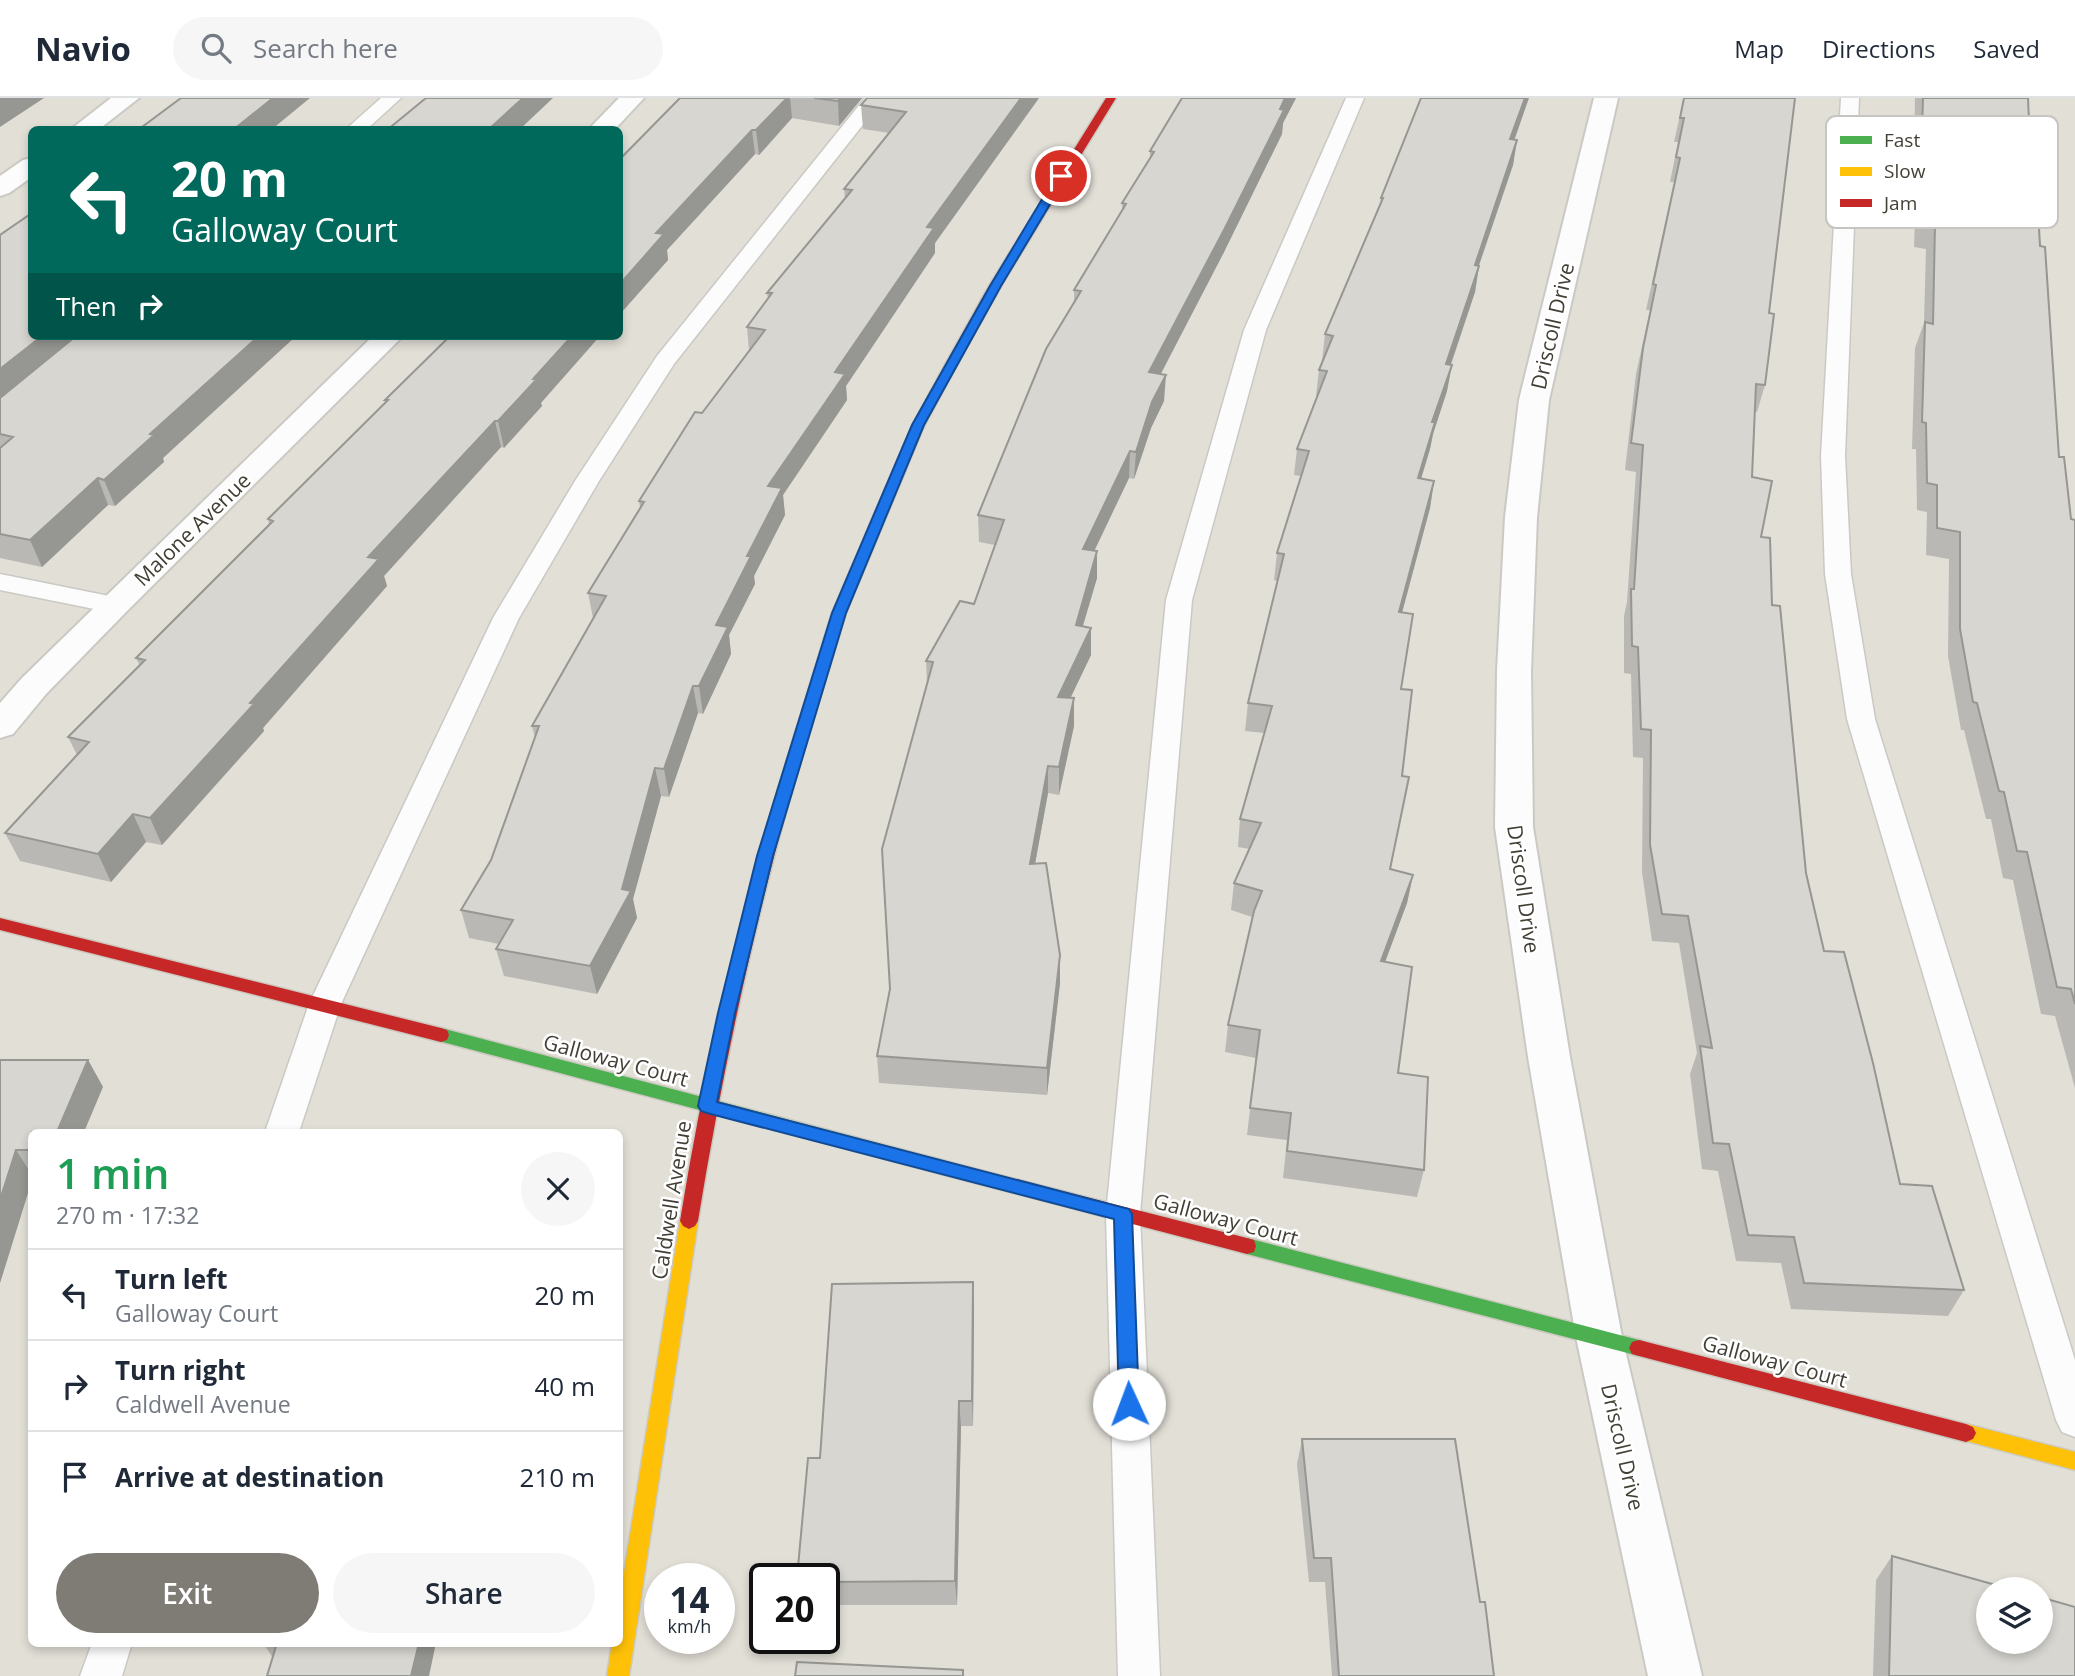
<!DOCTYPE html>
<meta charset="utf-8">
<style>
body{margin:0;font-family:"Open Sans",sans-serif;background:#f6f6f7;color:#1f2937;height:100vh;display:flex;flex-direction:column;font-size:26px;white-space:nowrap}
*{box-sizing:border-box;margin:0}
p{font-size:23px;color:#747a83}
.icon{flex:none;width:38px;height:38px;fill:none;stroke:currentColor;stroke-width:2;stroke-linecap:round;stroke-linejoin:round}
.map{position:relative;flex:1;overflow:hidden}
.panel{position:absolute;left:28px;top:1031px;width:595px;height:518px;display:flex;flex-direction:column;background:#fff;border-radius:10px;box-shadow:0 4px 10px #0003}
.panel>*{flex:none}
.top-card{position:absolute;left:28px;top:28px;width:595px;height:214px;border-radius:10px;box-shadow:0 4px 10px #0003;background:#00695c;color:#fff;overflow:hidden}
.fabs{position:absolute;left:1976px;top:1479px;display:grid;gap:14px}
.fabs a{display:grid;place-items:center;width:77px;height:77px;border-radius:50%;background:#fff;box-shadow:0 4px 10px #0003;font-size:35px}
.speed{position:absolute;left:644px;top:1465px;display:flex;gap:14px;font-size:35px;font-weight:700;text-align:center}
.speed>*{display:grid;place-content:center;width:91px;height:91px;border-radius:50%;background:#fff;box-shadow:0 4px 10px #0003;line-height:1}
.speed small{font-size:18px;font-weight:400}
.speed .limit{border:4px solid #111;border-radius:10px;background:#fff;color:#111}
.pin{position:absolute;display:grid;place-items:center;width:60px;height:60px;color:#fff;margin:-30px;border:4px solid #fff;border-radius:50%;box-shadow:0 2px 7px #0007}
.me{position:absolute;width:77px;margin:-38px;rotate:358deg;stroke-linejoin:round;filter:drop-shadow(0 0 5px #0008)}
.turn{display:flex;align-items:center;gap:24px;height:147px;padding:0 28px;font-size:32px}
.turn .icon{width:91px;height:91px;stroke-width:2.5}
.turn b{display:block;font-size:49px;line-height:60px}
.then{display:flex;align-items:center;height:66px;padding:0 28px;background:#0003;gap:14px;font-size:26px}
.round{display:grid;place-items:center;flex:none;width:74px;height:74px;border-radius:37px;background:#f6f6f7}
.headline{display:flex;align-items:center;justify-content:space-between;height:119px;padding:0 28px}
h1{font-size:42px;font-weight:600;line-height:52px;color:#1e9e55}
.action{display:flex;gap:14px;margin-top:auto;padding:14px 28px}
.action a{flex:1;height:80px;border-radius:42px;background:#7e7c74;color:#fff;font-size:28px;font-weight:600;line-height:80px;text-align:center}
.action a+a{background:#f6f6f7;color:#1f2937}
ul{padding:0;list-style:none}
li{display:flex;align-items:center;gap:21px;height:91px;padding:0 28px;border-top:2px solid #e0e1e3}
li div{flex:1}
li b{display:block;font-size:26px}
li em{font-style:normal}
header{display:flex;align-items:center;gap:42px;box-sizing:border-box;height:98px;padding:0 35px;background:#fff;border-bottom:2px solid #e0e1e3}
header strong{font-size:33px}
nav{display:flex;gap:38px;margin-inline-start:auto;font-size:24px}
.search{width:490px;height:63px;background:#f6f6f7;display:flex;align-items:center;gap:18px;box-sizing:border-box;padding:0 24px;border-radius:38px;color:#747a83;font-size:26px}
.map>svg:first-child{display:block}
.residential{fill:#e1dfd6;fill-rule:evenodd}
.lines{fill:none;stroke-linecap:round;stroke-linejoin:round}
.lane-casing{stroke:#cac9c4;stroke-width:3}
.street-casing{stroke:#cac9c4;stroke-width:4}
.fast-casing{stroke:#cccac0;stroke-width:3}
.slow-casing{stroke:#cccac0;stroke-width:3}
.jam-casing{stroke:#cccac0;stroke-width:3}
.lane{fill:#fcfcfc;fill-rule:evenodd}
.street{fill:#fcfcfc;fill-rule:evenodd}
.fast{fill:#4caf50;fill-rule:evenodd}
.slow{fill:#ffc107;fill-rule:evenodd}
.jam{fill:#c62828;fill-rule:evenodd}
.wall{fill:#b9b8b4}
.shaded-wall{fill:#969692}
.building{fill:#d7d6d1;stroke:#969692;stroke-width:2}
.route{fill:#1a73e8;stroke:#114b97;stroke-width:2}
.labels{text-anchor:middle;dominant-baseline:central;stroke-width:5;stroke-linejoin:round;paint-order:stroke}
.street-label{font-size:21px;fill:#423f35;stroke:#fff}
.key{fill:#fff;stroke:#c6c5c2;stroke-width:2}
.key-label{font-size:19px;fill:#423f35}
</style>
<header>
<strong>Navio</strong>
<div class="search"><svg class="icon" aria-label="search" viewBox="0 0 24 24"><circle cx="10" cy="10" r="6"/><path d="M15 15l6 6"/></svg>Search here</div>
<nav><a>Map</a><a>Directions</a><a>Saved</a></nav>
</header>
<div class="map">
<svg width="2075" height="1578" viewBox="0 0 2075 1578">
<rect width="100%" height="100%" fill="#eeede8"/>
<path class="residential" d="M0 0H2075V1578H0ZM32 32H620V238H32ZM32 1034H620V1545H32ZM660 1480H719V1540H660ZM765 1480H824V1540H765ZM1988 1491H2040V1544H1988Z"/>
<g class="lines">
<g class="lane-casing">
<path id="lane" d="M381 0H401L366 32H345Z
M865 0H884L674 266 599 383 519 520 341 906 299 1034H265L309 906 493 520 575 383 657 258Z
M1346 0H1364L1266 232 1192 502 1140 1116 1160 1578H1118L1106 1116 1166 502 1244 232Z
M1841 0H1859L1845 358 1851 476 1875 621 2075 1262V1339L2062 1334 2056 1322 1847 621 1825 476 1821 358Z
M0 476 114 499 123 501 127 507 123 513 114 515 0 492Z
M92 1545H132L122 1578H80Z"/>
</g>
<g class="street-casing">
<path id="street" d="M111 0H139L98 32H70Z
M619 0H644L614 32H588Z
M1594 0H1618L1549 302 1537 419 1531 573 1533 729 1570 959 1622 1239 1702 1578H1648L1576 1239 1528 959 1495 729 1497 573 1505 419 1519 302Z
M32 60V79L9 95 0 98V78L23 62Z
M373 238H403L126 514 46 596 13 636 0 640V605L22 580Z"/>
</g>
<g class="fast-casing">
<path id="fast" d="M952 261 958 265 924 328 846 515 793 688 791 692H781L779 688 832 515 912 328 946 265Z
M441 930 968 1069 974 1071 977 1076 974 1081 968 1083 435 942 433 937 435 932Z
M1247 1140 1639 1242 1646 1244 1649 1250 1646 1256 1639 1258 1247 1156 1240 1154 1238 1148 1240 1142Z"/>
</g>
<g class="slow-casing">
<path id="slow" d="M689 1115 695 1118 698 1123 629 1578H607L612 1545H620V1500L680 1123 683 1118Z
M1966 1326 2075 1354V1372L1959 1341 1956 1335 1959 1329Z"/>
</g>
<g class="jam-casing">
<path id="jam" d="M1106 0H1116L1001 188 958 265 952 269 948 267 946 265 989 188Z
M786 683 793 688C753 831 722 976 698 1123L695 1128 689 1131 683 1128 680 1123C704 976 736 831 779 688Z
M0 820 441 930 447 932 449 937 447 942 441 944 0 832Z
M968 1069 1247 1140 1254 1142 1256 1148 1254 1154 1247 1156 968 1083 962 1081 959 1076 962 1071Z
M1639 1242 1966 1326 1973 1329 1976 1335 1973 1341 1966 1344 1639 1258 1632 1256 1629 1250 1632 1244Z"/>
</g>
<use href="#lane" class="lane"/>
<use href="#street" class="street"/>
<use href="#fast" class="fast"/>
<use href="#slow" class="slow"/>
<use href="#jam" class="jam"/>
</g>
<path class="wall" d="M680 0H862L839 28 792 20 759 57 755 56 667 152 668 162 620 216V61Z
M867 0H1039L935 145V155L846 288 847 302 783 397 785 417 754 478 755 486 729 537 731 556 703 616 698 615 669 699 661 698 633 801 637 820 597 896 504 878 496 851 499 846 469 840 461 812 491 762 535 640 532 628 593 520 588 495 640 409 639 403 702 315 749 253 747 229 768 201 767 195 845 101 844 91 889 35 863 31 861 7Z
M1182 0H1296L1283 25 1282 36 1223 156 1161 276 1164 303 1151 330 1134 381 1129 380 1095 452 1097 453V480L1083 528 1091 530V557L1070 600 1074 628 1059 697 1048 695 1035 766 1060 857V885L1047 997 879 985 877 958 890 891 927 586 926 563 974 506 995 447 979 444 978 417 1074 206V192L1122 114V105L1150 60V53Z
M1684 0 1769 215 1765 287 1757 314 1754 313 1752 379 1772 507 1806 775 1824 853 1900 1086 1964 1192 1948 1218 1791 1211 1781 1165 1736 1163 1718 1073 1702 1071 1690 976 1697 955 1679 845 1652 843 1642 774 1643 660 1633 659 1631 576 1624 575V518L1627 504 1636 374 1625 372 1636 276 1650 212H1646L1674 84H1670L1678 44H1674Z
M1915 0H2028L2059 359 2071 421 2075 422V990L2055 918 2041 916 2013 782 2003 780 1991 721H1986L1964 632H1961L1948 558 1949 461 1926 457 1927 414 1917 412 1916 351H1912L1915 250 1924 225 1926 151 1914 149 1916 92H1913Z
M1514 42H1517L1513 67 1479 168 1475 194 1451 267 1447 293 1433 336 1430 351 1421 381 1434 383 1430 410 1402 514 1401 591 1391 771 1413 777 1407 805 1385 864 1398 975 1424 1072 1417 1099 1283 1080 1287 1042 1247 1037 1256 960 1225 954 1228 927 1252 819 1231 812 1234 785 1250 751 1238 749 1240 721 1264 635 1245 633 1248 605 1277 483 1274 482 1277 455 1301 378 1294 377 1297 351 1317 298H1316L1319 272 1322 263 1325 236 1380 109 1381 100Z
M32 110V238H296L163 360 164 364 115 408 108 407 42 469 0 460V137L31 115 30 111Z
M385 302 541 305 542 308 504 350 501 349 384 478 387 488 263 630 264 633 162 747 146 744 111 784 20 763 5 735 77 657 68 639 140 568 136 560 269 426 268 421 386 304Z
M0 962H88L103 989 32 1034V1082L0 1185Z
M974 1210 973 1328H961L957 1507H824L820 1360Z
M1302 1341 1480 1504 1494 1578H1332L1325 1484H1309L1297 1366Z
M1892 1458 2075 1578H1873L1876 1482Z
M263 1545H436L273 1560Z"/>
<path class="shaded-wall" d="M0 0H44L0 29Z
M273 0H310L271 32H233Z
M523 0H553L519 32H488Z
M787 0H790L792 20 759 57 756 32Z
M840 0H862L839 28 838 3Z
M1021 0H1039L935 145V155L846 288 847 302 783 397 785 417 754 478 755 486 729 537 731 556 703 616 699 588 716 527 747 458 768 388 835 274 927 129Z
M1285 0H1296L1283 25 1282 36 1223 156 1148 300 1149 274Z
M1525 0H1529L1506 66 1510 41Z
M752 32 755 56 667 152 668 162 620 216V186L656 135Z
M1517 42 1513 67 1470 193 1475 167Z
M1479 168 1475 194 1442 292 1446 266Z
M42 238H85L0 307V271Z
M259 238H296L163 360 164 364 115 408 104 382 150 336Z
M572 238H600L541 305 542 308 504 350 498 323 533 281Z
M1452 267 1447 293 1433 336 1430 351 1413 407 1418 380 1432 324Z
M1166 277 1164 303 1151 330 1134 381 1136 354 1152 304Z
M495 323 501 349 384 478 387 488 263 630 264 633 162 747 150 720 250 605 368 459Z
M1130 353 1129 380 1082 478 1083 451Z
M98 380 108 407 42 469 30 442Z
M1434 383 1430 410 1395 541 1399 514Z
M1097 453V480L1075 554 1076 527Z
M1091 530V557L1058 626V599Z
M693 588 698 615 669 699 664 671Z
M1074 600V628L1059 697V669Z
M1048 668V695L1030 793V766Z
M655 670 661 698 633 801 637 820 597 896 590 868 622 791Z
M133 716 146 744 111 784 98 756Z
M1413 777 1407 805 1375 891 1381 863Z
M1060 857V885L1047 997V970Z
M88 962 103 989 84 1034H57Z
M16 1052 32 1077V1082L0 1185V1102Z
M973 1184 974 1210 973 1328 972 1303Z
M959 1303 961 1328 957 1507 955 1483Z
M419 1545H436L429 1578H411Z"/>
<path class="building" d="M181 0H273L233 32H138Z
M426 0H523L488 32H387Z
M680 0H787L756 32H752L656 135 664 136 620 186V61Z
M814 0H840L838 3Z
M867 0H1021L927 129 934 130 835 274 845 276 768 388 782 390 747 458H751L716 527 728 529 699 588H693L664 671 655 670 622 791 631 793 590 868 496 851 513 822 461 812 491 762 539 628H532L606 498 588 495 644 404 639 403 695 314 702 315 765 232 747 229 772 195H767L852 92 844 91 906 14 861 7Z
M1182 0H1285L1280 11 1284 12 1225 130 1149 274 1166 277 1152 304 1136 354 1130 353 1083 451 1097 453 1076 527 1091 530 1058 599 1074 600 1059 669 1048 668 1030 766 1046 765 1060 857 1047 970 877 958 890 891 882 751 933 564 926 563 960 503 974 506 1004 422 978 417 1046 251 1081 193 1074 192 1126 106 1122 105 1154 54 1150 53Z
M1421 0H1525L1510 41 1517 42 1475 167 1479 168 1446 266 1452 267 1432 324H1435L1418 380 1434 383 1399 514 1413 516 1401 591 1412 592 1402 678 1409 679 1390 771 1413 777 1381 863 1412 869 1398 975 1428 979 1424 1072 1287 1053 1291 1015 1250 1010 1260 932 1228 927 1254 813 1262 793 1234 785 1261 725 1240 721 1272 608 1248 605 1284 456 1277 455 1309 353 1297 351 1327 273 1319 272 1333 238 1325 236 1383 100H1381Z
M1684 0H1795L1769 215 1774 216 1765 287 1756 286 1752 379 1772 383 1761 439 1770 440 1772 507 1780 508 1806 775 1824 853 1844 854 1873 965 1900 1086 1932 1088 1964 1192 1804 1185 1794 1139 1748 1137 1729 1046 1713 1045 1700 948 1712 950 1688 818 1662 816 1650 747 1651 632 1641 631 1638 549 1632 548 1631 491H1634L1643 347 1631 345 1643 250 1656 187 1653 186 1680 60 1676 59 1684 20H1680Z
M1923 0H2028L2029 24H2033L2040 148 2045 149 2059 359H2064L2071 421 2075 422V906L2071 891 2057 889 2027 754 2017 753 2004 694 1999 693 1977 605 1973 604 1960 531V434L1937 430V387L1927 385 1926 325 1922 324 1925 224 1933 226 1935 126 1922 124 1924 68 1921 67Z
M32 115V238H42L0 271V137Z
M76 238H259L150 336 154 337 104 382 98 380 30 442 0 436V350L13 339 0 336V300Z
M450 238H572L533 281 536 282 498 323H495L368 459 379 461 250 605 254 606 150 720 133 716 98 756 5 735 89 644 68 639 145 562 136 560 273 423 268 421 388 302H385Z
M0 962H88L57 1034H32V1052H16L0 1102Z
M973 1184 972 1303H959L955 1483 824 1484V1480H797L808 1360H820L832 1186Z
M1302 1341H1455L1480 1504H1485L1494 1578H1339L1331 1460H1314Z
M1892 1458 2010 1491H1988V1544H2040V1499L2075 1509V1578H1889Z
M277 1545H419L411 1578H267Z
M797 1564 963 1572V1578H795Z"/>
<path class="route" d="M1061 75 1067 78 1001 188 924 327 846 515 773 758 735 915 717 1004 1129 1111 1132 1116 1139 1306 1136 1313 1129 1315 1122 1313 1119 1306 1114 1121 707 1015 701 1013 698 1008 718 915 757 758 832 515 912 327 990 188 1056 78Z"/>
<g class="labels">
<g class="street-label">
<text transform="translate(1552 228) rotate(-77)">Driscoll Drive</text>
<text transform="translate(192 431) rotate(-44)">Malone Avenue</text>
<text transform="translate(1524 791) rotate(82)">Driscoll Drive</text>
<text transform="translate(616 962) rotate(15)">Galloway Court</text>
<text transform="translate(671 1102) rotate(-81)">Caldwell Avenue</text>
<text transform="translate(1226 1121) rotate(15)">Galloway Court</text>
<text transform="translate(1775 1263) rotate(15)">Galloway Court</text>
<text transform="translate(1623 1349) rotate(77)">Driscoll Drive</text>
</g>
</g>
<rect x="1826" y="18" width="232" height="112" rx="10" class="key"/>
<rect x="1840" y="38" width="32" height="8" fill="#4caf50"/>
<rect x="1840" y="69" width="32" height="9" fill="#ffc107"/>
<rect x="1840" y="101" width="32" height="8" fill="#c62828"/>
<g class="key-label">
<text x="1884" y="49">Fast</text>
<text x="1884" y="80">Slow</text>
<text x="1884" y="112">Jam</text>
</g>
</svg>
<div class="fabs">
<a><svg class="icon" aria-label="layers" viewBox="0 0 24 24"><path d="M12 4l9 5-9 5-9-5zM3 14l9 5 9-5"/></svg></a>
</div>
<div class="speed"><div>14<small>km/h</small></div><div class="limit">20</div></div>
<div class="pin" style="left:1061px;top:78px;background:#d93025"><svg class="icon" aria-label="arrive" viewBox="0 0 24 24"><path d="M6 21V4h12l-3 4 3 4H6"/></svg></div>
<svg class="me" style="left:1129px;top:1306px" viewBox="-20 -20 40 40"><circle r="19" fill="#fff"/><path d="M0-13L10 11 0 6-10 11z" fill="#1a73e8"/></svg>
<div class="top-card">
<div class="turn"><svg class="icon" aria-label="left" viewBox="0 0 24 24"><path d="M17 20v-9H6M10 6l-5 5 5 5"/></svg><div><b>20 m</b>Galloway Court</div></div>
<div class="then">Then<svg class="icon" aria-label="right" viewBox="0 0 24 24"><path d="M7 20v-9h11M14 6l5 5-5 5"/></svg></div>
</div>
<section class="panel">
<div class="headline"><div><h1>1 min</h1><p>270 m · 17:32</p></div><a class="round"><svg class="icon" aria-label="close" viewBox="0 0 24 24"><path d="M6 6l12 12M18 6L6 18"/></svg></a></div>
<ul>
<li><svg class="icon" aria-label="left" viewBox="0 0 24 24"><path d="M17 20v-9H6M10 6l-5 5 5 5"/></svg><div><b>Turn left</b><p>Galloway Court</p></div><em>20 m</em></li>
<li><svg class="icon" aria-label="right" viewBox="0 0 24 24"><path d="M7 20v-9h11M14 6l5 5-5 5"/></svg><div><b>Turn right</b><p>Caldwell Avenue</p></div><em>40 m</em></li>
<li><svg class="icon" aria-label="arrive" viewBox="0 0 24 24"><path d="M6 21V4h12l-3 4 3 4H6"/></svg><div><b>Arrive at destination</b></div><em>210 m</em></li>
</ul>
<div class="action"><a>Exit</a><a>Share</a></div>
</section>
</div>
